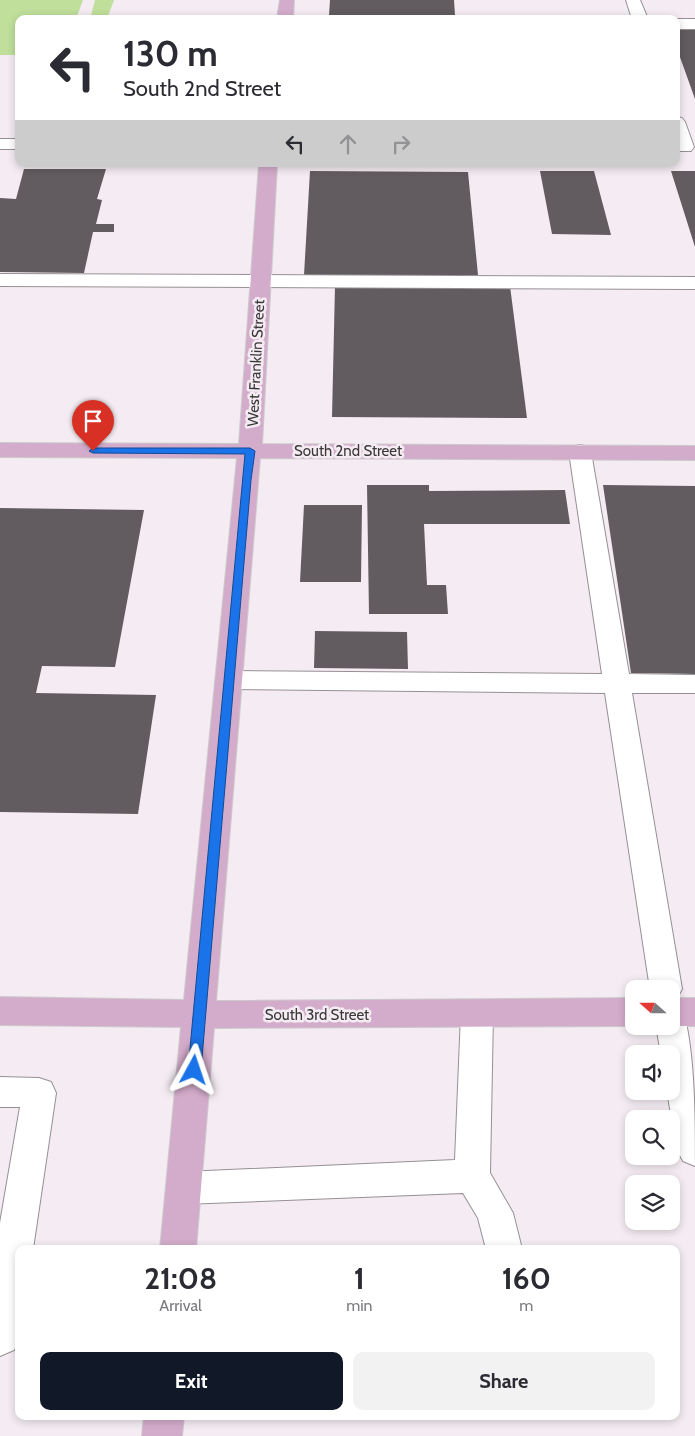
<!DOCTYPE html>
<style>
body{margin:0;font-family:Cabin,sans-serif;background:#f2f2f3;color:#2b2b33;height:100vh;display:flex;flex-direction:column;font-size:19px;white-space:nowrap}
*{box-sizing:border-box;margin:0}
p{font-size:16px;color:#7c7c81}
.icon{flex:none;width:28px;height:28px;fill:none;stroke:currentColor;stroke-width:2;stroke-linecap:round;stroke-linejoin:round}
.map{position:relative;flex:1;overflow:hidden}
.sheet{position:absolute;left:15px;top:1245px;width:665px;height:175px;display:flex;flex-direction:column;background:#fff;border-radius:10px;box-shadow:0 2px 8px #0003}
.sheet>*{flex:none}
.guide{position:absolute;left:15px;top:15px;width:665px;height:152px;border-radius:10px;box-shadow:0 2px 8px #0003;background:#fff;color:#2b2b33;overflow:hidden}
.needle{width:32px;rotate:291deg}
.fabs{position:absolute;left:625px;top:980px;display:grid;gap:10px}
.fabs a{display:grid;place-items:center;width:55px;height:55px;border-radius:10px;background:#fff;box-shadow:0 2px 8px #0003;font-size:25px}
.pin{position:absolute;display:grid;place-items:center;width:42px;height:42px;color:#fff;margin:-51px -21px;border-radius:50% 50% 50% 0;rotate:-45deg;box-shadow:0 0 5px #0007}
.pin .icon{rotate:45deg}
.me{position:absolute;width:55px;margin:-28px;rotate:5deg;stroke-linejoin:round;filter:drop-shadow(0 0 4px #0008)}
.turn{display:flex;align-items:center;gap:18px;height:105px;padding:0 25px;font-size:22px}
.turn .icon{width:65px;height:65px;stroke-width:2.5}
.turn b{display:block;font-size:35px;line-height:42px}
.lanes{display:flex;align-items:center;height:48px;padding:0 25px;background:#0003;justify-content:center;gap:25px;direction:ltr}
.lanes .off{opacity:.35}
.eta{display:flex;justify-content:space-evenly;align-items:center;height:85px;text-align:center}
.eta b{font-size:30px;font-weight:700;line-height:35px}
.button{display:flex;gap:10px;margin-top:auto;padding:10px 25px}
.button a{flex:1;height:58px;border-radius:10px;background:#111827;color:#fff;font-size:20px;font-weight:700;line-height:58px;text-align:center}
.button a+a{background:#f2f2f3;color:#2b2b33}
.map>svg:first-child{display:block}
.green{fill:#c0df9b}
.building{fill:#625c61}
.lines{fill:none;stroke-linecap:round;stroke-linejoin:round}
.minor-casing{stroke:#969094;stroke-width:2}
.major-casing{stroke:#cccbcb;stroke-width:2}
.minor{fill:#fff;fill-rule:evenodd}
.major{fill:#d4accb;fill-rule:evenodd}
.route{fill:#1a73e8;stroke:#114b97}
.labels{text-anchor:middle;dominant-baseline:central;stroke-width:5;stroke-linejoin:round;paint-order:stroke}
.street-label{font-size:15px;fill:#393738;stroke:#f4ecf2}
</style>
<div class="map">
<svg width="695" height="1436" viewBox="0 0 695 1436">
<rect width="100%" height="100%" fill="#f4ecf2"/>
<path class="green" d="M0 0H83L76 19H19V55H0Z
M95 0H114L107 19H90Z"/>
<path class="building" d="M330 0H454L455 15H329Z
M676 28 695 29V99L676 46Z
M24 169H106L97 199 102 200 96 224H114V232H93L84 273 0 272V198L16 199Z
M310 171 468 172 478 275H304Z
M540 171H594L611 235 552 234Z
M671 171H695V247Z
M335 286H510L527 418 332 417Z
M367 485H429V491L565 490 570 524H424L427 585H446L448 614H369Z
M603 485 695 486V674L631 673Z
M304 505H362L361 582H300Z
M0 508 144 510 115 667 42 666 36 693 156 695 138 814 0 812Z
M315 631 407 632 408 669 314 668Z"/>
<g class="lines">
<g class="minor-casing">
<path id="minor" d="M626 0H640L648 19H632Z
M676 19H695V29H676Z
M676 117 682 118 685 122 694 147 691 151H679L676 147Z
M0 139H19V149H0Z
M0 274 695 277V289L0 286Z
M580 445 588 447 591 452 629 674 695 675V693H632L682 989 677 998 671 1001V989H650L605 693 230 689 221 687 217 680 221 673 230 671 602 674 569 452 572 447Z
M477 1000 489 1004 493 1014 490 1173 513 1213 522 1249H486L478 1218 463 1193 184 1204 171 1200 166 1188 171 1176 184 1172 455 1160 461 1014 465 1004Z
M671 1006 683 1010C695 1053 695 1119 695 1166L683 1161 677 1150 667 1091H671V1054H661L656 1026H671Z
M0 1077 39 1078 51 1082 56 1093 33 1249H19V1338L14 1350 0 1356V1223L20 1107H0Z"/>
</g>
<g class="major-casing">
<path id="major" d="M280 0H294L293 19H277Z
M259 164H277L262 444 695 446V460L260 458 216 1001 634 998V1026L214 1028 196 1249H160L181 1027 0 1025V997L184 1000 237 458 0 457V443L239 444Z
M671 998H695V1026H671Z
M144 1416H184L182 1436H142Z"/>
</g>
<use href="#minor" class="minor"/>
<use href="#major" class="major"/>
</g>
<path class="route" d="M250 448 255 451 251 480 201 1070 199 1075 194 1077 190 1075 188 1070 245 454 93 453 89 451 93 448Z"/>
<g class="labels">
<g class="street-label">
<text transform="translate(256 363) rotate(-87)">West Franklin Street</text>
<text x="348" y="451">South 2nd Street</text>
<text x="317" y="1015">South 3rd Street</text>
</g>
</g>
</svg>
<div class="fabs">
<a><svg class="needle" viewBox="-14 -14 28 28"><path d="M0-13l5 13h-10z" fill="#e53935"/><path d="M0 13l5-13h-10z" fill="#7c7c81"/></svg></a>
<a><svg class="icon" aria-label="sound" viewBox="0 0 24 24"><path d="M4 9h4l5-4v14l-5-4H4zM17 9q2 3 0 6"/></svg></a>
<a><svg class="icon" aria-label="search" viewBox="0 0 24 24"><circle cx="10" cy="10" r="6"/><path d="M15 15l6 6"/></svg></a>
<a><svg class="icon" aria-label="layers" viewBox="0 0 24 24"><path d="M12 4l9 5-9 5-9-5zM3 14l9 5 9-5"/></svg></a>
</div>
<div class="pin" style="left:93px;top:451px;background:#d93025"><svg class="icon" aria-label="arrive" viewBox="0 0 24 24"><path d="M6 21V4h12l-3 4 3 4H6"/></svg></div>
<svg class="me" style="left:194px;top:1070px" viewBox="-20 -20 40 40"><path d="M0-17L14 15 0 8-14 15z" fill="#1a73e8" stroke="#fff" stroke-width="4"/></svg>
<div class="guide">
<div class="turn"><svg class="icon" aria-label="left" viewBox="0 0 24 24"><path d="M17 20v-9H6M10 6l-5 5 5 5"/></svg><div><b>130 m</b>South 2nd Street</div></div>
<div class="lanes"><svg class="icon" aria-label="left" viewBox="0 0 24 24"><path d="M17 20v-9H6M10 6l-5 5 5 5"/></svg><svg class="icon off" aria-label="ahead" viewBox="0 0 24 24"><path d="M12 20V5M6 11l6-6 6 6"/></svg><svg class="icon off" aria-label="right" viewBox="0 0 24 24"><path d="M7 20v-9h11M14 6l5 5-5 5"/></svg></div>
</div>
<section class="sheet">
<div class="eta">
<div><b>21:08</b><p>Arrival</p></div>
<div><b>1</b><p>min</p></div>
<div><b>160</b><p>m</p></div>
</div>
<div class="button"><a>Exit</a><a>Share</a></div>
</section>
</div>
